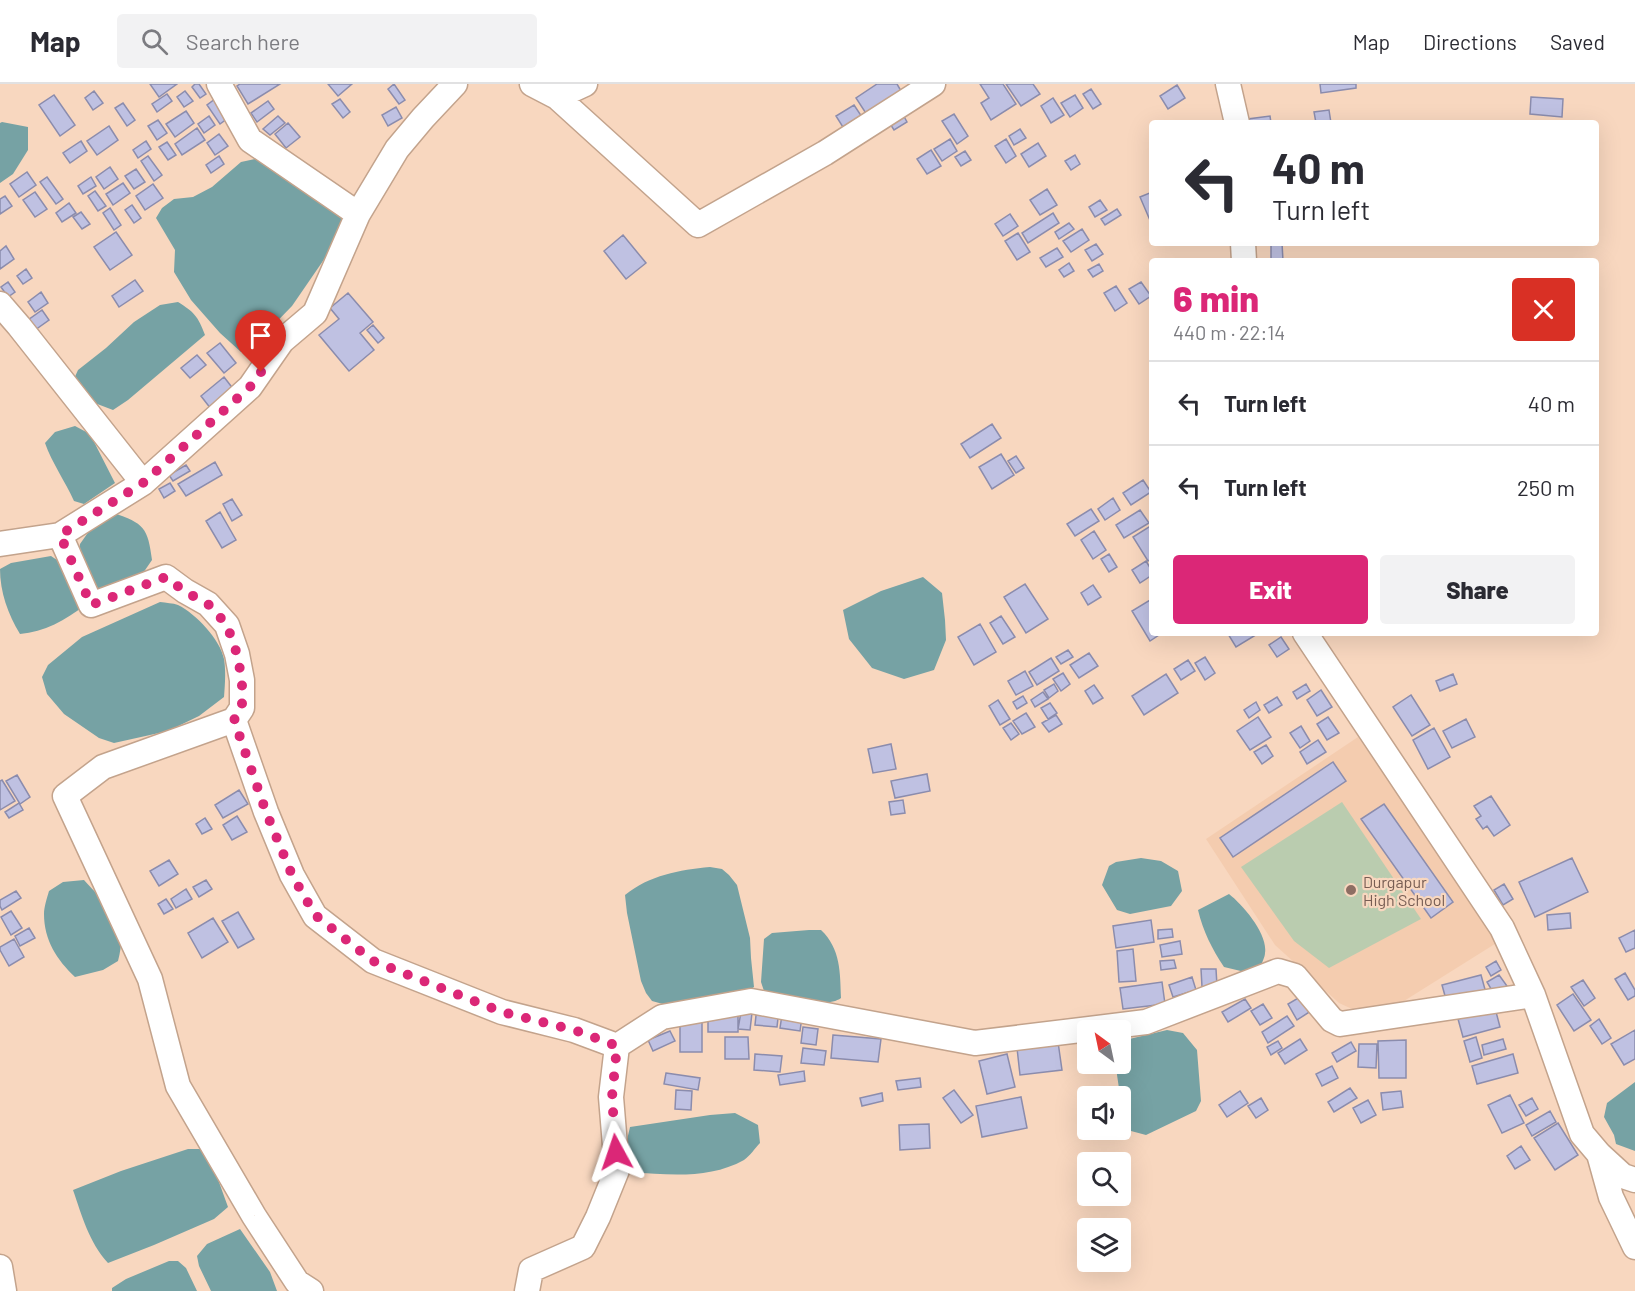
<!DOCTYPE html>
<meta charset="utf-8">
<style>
body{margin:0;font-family:Barlow,sans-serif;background:#f2f2f3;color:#2b2b33;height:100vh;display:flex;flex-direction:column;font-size:22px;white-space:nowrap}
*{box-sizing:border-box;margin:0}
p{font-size:20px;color:#7c7c81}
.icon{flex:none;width:33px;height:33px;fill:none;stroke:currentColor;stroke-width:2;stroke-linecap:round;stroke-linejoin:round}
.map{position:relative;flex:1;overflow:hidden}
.details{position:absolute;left:1149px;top:174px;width:450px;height:378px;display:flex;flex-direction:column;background:#fff;border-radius:6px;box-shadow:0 6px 24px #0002}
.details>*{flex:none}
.guide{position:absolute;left:1149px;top:36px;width:450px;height:126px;border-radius:6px;box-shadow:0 6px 24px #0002;background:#fff;color:#2b2b33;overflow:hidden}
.needle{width:39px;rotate:327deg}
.buttons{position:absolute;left:1077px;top:936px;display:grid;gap:12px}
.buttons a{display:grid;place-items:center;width:54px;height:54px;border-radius:6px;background:#fff;box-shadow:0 6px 24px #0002;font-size:30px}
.pin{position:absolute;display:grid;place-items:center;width:51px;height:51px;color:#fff;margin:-62px -26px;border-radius:50% 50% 50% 0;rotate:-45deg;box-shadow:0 0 6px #0007}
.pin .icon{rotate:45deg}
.me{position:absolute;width:66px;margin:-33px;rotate:355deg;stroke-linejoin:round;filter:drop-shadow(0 0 4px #0008)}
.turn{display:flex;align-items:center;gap:21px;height:126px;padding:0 24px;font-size:27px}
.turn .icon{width:78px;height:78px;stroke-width:2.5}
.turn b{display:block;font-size:42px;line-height:51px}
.round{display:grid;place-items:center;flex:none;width:63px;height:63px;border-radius:6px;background:#f2f2f3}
.head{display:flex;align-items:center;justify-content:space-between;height:102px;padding:0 24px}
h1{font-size:36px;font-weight:800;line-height:45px;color:#db2777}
.cta{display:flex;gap:12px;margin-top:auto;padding:12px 24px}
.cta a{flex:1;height:69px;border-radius:6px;background:#db2777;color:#fff;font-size:24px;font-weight:800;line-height:69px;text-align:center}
.cta a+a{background:#f2f2f3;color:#2b2b33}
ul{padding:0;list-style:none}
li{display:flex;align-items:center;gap:18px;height:84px;padding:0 24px;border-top:2px solid #e1e1e2}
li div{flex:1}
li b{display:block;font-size:22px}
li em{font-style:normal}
header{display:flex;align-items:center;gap:36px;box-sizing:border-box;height:84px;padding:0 30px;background:#fff;border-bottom:2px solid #e1e1e2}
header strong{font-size:28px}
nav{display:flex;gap:33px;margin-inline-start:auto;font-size:21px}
.search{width:420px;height:54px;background:#f2f2f3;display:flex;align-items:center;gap:15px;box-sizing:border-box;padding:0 21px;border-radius:6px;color:#7c7c81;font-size:22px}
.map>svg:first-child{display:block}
.built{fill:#f4ccaf}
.green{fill:#baccaf}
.water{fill:#76a2a4}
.building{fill:#bfc1e2;stroke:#8b8cad;stroke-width:1.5}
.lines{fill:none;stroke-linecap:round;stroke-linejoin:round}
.minor-casing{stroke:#c3a38c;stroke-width:27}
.minor{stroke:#fff;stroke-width:24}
.route{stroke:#db2777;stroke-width:10;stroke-dasharray:0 18}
.education-dot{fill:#8d6e63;stroke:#f8d7bf;stroke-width:2}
.labels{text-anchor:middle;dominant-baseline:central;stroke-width:4.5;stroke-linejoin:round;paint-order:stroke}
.education-label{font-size:16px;fill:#785e54;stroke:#f8d7bf;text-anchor:start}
</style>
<header>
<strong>Map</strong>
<div class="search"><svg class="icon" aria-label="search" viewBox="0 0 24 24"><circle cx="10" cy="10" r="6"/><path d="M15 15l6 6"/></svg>Search here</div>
<nav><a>Map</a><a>Directions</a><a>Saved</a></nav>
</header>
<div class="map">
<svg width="1635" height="1207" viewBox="0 0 1635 1207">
<rect width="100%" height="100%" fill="#f8d7bf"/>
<path class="built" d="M1358 653 1498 858 1404 917 1363 930 1339 919 1275 861 1206 755Z"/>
<path class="green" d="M1342 718 1421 835 1329 884 1294 857 1241 783Z"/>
<path class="water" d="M2 38 28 43V66L13 90 0 99V39Z
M255 75 277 86 347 134 325 174 292 222 253 262 241 268 220 249 191 216 174 188 175 166 156 134 162 124 174 115 193 113 212 103 241 78Z
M178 218C194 228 198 232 205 251L128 316 113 326 92 318 73 297 78 286 106 264 134 238 160 221Z
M75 342 90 350 115 399 84 420 74 417C65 397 52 379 45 359L55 348Z
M113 429C144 439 148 444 152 476L141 492 100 509 83 486 78 474 80 460 94 440Z
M51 472 60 478 85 521C66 536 44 548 20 550 8 530 0 508 0 485L11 479Z
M923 493 942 509 945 536 946 556 934 586 904 595 872 584 849 555 843 526 881 507Z
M160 518C166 519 173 519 178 521 196 530 220 555 224 575 226 587 225 600 224 613L199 632 168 647 114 659 99 654 64 630 47 610 42 593 48 581 82 553Z
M1141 774 1161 777 1178 787 1182 807 1171 822 1130 830 1117 826 1102 801 1109 782 1116 778Z
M710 783 722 785 729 791 737 801 750 854 751 874 754 903 741 911 670 922 652 917 646 909 641 897 627 829 625 811C650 791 679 786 710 783Z
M84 796C110 825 129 835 118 877L103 886 75 893C57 876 44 856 44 830 44 823 47 814 49 807L63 798Z
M1229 810C1243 821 1268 850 1265 869 1265 873 1262 878 1261 882L1245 888 1224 883C1212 865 1203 847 1198 826Z
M809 846H821C841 865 840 889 841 914 827 925 784 913 765 910L761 898 764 855 772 849Z
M1167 946 1183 949 1197 966 1201 1017 1196 1027 1146 1051 1131 1047 1121 1018 1116 984 1117 980H1120L1121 957Z
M1635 998V1067L1616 1060 1614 1051 1604 1033 1607 1019Z
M735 1029 758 1041 760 1059C755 1064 750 1072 744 1076 710 1095 669 1091 632 1088L624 1069 630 1043 710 1031Z
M188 1065H207L228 1123 214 1135 154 1161 108 1179C89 1158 82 1132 73 1106L121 1087Z
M240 1145 270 1188 277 1207H211L199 1182 197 1172 207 1160Z
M169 1177H178L186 1184 197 1207H112V1204L126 1195Z"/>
<path class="building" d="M150 0H177L159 13Z
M195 0H199L206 10 200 14 192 3Z
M240 0H280L248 20 237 2Z
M328 0H352L338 12Z
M394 0 405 16 399 20 388 5Z
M877 0H897L904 12 869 34 856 14Z
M980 0H1003L1016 20 991 36 981 19 989 14Z
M1006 0H1033L1040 10 1021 22Z
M1320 0H1356V4L1321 9Z
M1177 1 1185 14 1168 25 1160 12Z
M1091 5 1101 20 1093 25 1083 10Z
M94 7 103 19 93 26 85 14Z
M185 7 193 17 184 23 177 13Z
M167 10 172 17 157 28 152 20Z
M54 11 75 41 60 52 39 21Z
M1075 11 1083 24 1070 33 1061 19Z
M1531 13 1563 15 1562 33 1530 30Z
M1053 14 1064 31 1051 39 1041 22Z
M215 15 228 34 220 40 207 21Z
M340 15 350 28 343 34 332 20Z
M268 17 274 25 257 38 251 29Z
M123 19 135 36 127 42 115 24Z
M854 21 864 36 846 48 836 32Z
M396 23 402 34 388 42 382 31Z
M1329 26 1331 39H1316L1314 28Z
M186 27 194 39 175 53 166 40Z
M901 27 907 38 894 46 887 35Z
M954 30 968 52 957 60 942 37Z
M209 32 215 41 204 49 198 40Z
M278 32 285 39 270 51 263 45Z
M1270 32 1271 39H1249L1248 35Z
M158 36 167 49 157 56 148 42Z
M288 39 300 53 286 64 275 50Z
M109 42 118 56 97 71 87 57Z
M197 44 205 56 182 71 175 60Z
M1020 45 1026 54 1014 61 1009 52Z
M219 50 228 62 215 71 207 59Z
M950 55 957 67 942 77 934 65Z
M1006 55 1016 72 1006 79 995 62Z
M81 57 87 67 70 79 63 69Z
M146 57 151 65 138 74 133 66Z
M167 58 176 71 168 76 159 63Z
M1038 59 1046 72 1029 83 1021 70Z
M931 66 941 82 927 90 917 75Z
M965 67 971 76 961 82 955 73Z
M1075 71 1080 80 1071 86 1065 77Z
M148 72 162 91 154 97 141 77Z
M219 72 224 80 211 89 206 81Z
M110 83 118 95 104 105 96 93Z
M136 85 145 98 134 105 125 92Z
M27 88 36 101 19 113 10 100Z
M47 93 63 115 56 120 40 98Z
M91 93 96 102 83 110 78 102Z
M123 99 130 109 113 121 106 110Z
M153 100 163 114 145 126 136 112Z
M1047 105 1057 121 1040 131 1030 116Z
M95 107 106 122 98 127 88 112Z
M35 108 47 125 35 133 23 116Z
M1152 108V141L1140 113Z
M5 112 12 122 0 130V115Z
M1100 116 1107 126 1095 133 1089 123Z
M69 119 76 129 62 138 56 129Z
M132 121 141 134 134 139 125 126Z
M110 124 121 141 114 146 103 129Z
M1117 125 1121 131 1105 141 1101 135Z
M81 128 90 140 82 145 73 133Z
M1053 129 1059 139 1028 159 1022 149Z
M1010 130 1018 142 1003 152 995 140Z
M1069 139 1074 145 1059 155 1055 148Z
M1082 145 1089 156 1071 168 1063 157Z
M116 148 132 171 110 186 94 163Z
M1018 149 1030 168 1017 176 1005 157Z
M623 151 646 179 626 195 604 167Z
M1271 159H1282L1283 177H1271Z
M1096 160 1103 170 1092 177 1085 166Z
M6 162 14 175 0 185V167Z
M1057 164 1063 173 1046 183 1040 174Z
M1069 179 1074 187 1064 193 1059 186Z
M1099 180 1103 187 1093 193 1088 186Z
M26 185 32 194 23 200 17 192Z
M135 196 143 207 119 223 112 212Z
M8 198 15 208 8 213 1 203Z
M1141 198 1151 212 1139 220 1129 205Z
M1116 202 1127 219 1115 227 1104 209Z
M41 208 48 219 35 228 28 218Z
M348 209 373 238 360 249 374 266 349 287 319 251 339 235 330 224Z
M42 226 49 236 35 246 28 236Z
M373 241 384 254 378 259 367 246Z
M220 259 236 279 224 289 207 269Z
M197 271 206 281 190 294 181 284Z
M224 293 234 306 211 325 201 312Z
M992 340 1001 354 970 374 961 360Z
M1001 370 1014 391 992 405 979 383Z
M1016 372 1024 384 1016 389 1008 377Z
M215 378 222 391 186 412 178 400Z
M186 381 190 387 173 397 169 391Z
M1143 396 1151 408 1131 421 1123 409Z
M170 399 175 407 164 414 159 405Z
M1113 414 1120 426 1105 436 1098 425Z
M232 415 242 431 232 437 223 420Z
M1091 425 1099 437 1075 452 1067 440Z
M1140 426 1149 439 1124 454 1116 441Z
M220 428 236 456 222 464 206 437Z
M1152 441V474L1148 477 1133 453Z
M1094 447 1106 466 1093 475 1081 456Z
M1109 470 1117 483 1109 488 1101 475Z
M1146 477 1152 487V491L1140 499 1132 486Z
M1025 500 1048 535 1026 549 1004 513Z
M1093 501 1101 513 1088 521 1081 509Z
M1150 516 1152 520V549H1162L1150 557 1132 527Z
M1001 532 1015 553 1003 560 990 539Z
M980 540 996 568 974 581 958 553Z
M1231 549H1259L1236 563 1228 550Z
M1281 553 1289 565 1277 573 1269 561Z
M1068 566 1073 573 1061 580 1056 573Z
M1089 569 1098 582 1079 594 1070 581Z
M1205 573 1215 589 1205 596 1195 579Z
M1051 574 1059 587 1037 601 1029 588Z
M1188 576 1195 587 1181 596 1174 585Z
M1025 587 1033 602 1016 611 1008 597Z
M1063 589 1070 600 1061 607 1053 595Z
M1166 590 1178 609 1144 631 1132 612Z
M1453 590 1457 600 1440 607 1436 597Z
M1054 600 1058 607 1049 614 1044 606Z
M1306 600 1310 607 1297 615 1293 608Z
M1094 601 1103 614 1093 620 1085 607Z
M1321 606 1332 623 1317 632 1307 616Z
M1043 608 1048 615 1035 623 1031 616Z
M1411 611 1430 641 1412 652 1393 623Z
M1023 612 1027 619 1017 625 1013 618Z
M1277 613 1282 621 1269 629 1264 621Z
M998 616 1010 635 1000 641 989 622Z
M1256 618 1260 626 1249 634 1244 626Z
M1050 619 1057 629 1048 635 1041 624Z
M1026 629 1035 643 1022 650 1013 637Z
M1056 631 1062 640 1049 648 1042 639Z
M1258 633 1271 653 1250 666 1237 647Z
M1328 633 1339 649 1327 656 1317 640Z
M1466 635 1475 653 1452 664 1443 647Z
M1011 639 1019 650 1011 656 1003 644Z
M1301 642 1310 657 1300 664 1290 649Z
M1434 644 1450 673 1428 685 1413 656Z
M1318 656 1326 668 1307 680 1300 668Z
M891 660 896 685 873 689 868 665Z
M1266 661 1273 672 1262 680 1254 668Z
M1333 678 1346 697 1233 773 1220 754Z
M927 690 930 707 895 714 891 697Z
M17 691 30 713 20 720 6 697Z
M2 696 15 717 0 726V697Z
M239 706 248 720 223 734 215 721Z
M1491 712 1510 741 1494 752 1487 742 1483 745 1476 735 1481 732 1474 722Z
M903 716 905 729 891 731 889 718Z
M19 719 23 726 9 734 5 728Z
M1384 720 1453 818 1431 834 1361 735Z
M237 732 247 748 232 756 223 741Z
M205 734 212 745 202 750 196 740Z
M1572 774 1588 808 1535 833 1519 798Z
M169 776 178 790 159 802 150 787Z
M206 796 212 805 199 813 193 803Z
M1504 800 1513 815 1503 821 1494 806Z
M186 805 192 815 176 824 171 815Z
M16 807 21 814 2 826 0 822V816Z
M166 815 173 825 164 830 158 820Z
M11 827 22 844 11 851 1 833Z
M238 828 254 855 238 864 222 837Z
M1570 829 1571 844 1548 846 1547 831Z
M213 834 228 858 202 874 188 849Z
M1151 836 1154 858 1116 864 1113 842Z
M29 844 35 854 20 862 15 852Z
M1172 845 1173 853 1158 855V846Z
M1635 846V864L1626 868 1619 854Z
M14 855 24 873 9 882 0 866V863Z
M1180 857 1182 870 1162 873 1160 861Z
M1133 865 1136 897 1119 898 1117 867Z
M1174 876 1176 884 1161 886 1160 877Z
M1496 877 1501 886 1491 892 1486 883Z
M1201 885H1216L1217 902 1202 903Z
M1625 889 1635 906V912L1628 916 1615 895Z
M1481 891 1486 909 1447 919 1442 901Z
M1499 891 1507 902 1494 910 1487 898Z
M1192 893 1196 906 1173 913 1169 901Z
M1583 896 1595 914 1584 922 1571 903Z
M1162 898 1165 920 1123 925 1120 904Z
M1305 910 1314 925 1297 936 1288 920Z
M1573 910 1591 936 1574 947 1557 921Z
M1245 915 1251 924 1228 938 1222 928Z
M1263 920 1272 934 1260 941 1251 927Z
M757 922 779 925 777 943 755 941Z
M1495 924 1500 943 1463 953 1458 935Z
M741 928 752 929 750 946 738 945Z
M782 931 802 933 800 947 780 944Z
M708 932H738V948H708Z
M1287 932 1294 942 1268 959 1262 948Z
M680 934H702V968H680Z
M1599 935 1611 954 1602 960 1590 942Z
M803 943 818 945 816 961 801 959Z
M1635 946V975L1624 981 1611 960Z
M670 947 675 957 653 967 648 956Z
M833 951 881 955 878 978 831 974Z
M725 953H748L749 975H725Z
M1476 953 1482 974 1470 978 1464 957Z
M1300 955 1307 966 1285 980 1278 969Z
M1503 955 1506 965 1484 971 1482 961Z
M1406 956V994H1379L1378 957Z
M1278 957 1282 964 1271 971 1267 963Z
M1058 958 1062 986 1020 991 1017 964Z
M1351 958 1356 967 1337 978 1332 969Z
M1359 960H1377L1376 984 1358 983Z
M803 964 826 967 824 981 801 979Z
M755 970 782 972 780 988 754 986Z
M1007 970 1015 1003 987 1010 979 977Z
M1513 970 1518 989 1477 1000 1472 982Z
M1332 982 1338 994 1322 1002 1316 990Z
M804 987 805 997 780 1001 778 991Z
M666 989 700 994 698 1006 664 1000Z
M920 994 921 1003 898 1006 896 997Z
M1350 1004 1357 1014 1334 1028 1328 1018Z
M676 1006 692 1007 691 1026 675 1025Z
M954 1006 973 1031 961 1039 943 1014Z
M1240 1007 1248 1019 1227 1033 1219 1021Z
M1401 1007 1403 1023 1383 1026 1381 1009Z
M882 1009 883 1017 862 1022 860 1014Z
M1510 1011 1524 1039 1502 1049 1488 1021Z
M1021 1013 1027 1044 982 1053 976 1022Z
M1261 1014 1268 1026 1256 1034 1248 1022Z
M1532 1014 1538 1025 1526 1032 1519 1021Z
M1368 1016 1376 1031 1361 1039 1353 1024Z
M1550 1027 1556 1038 1532 1052 1526 1041Z
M1558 1039 1578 1071 1555 1086 1534 1054Z
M929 1040 930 1064 900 1066 899 1041Z
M1521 1062 1530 1076 1515 1085 1507 1072Z"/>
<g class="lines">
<g class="minor-casing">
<path id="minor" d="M219 0 250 56 358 130
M532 0 557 13 698 141 825 69 933 0
M1228 0 1237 39
M557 13 585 0
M1243 159 1244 177
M0 220 19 242 143 399
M60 451 91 521 166 493 185 507 208 520 227 541 237 570 242 596V624L234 636 103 683 65 712 150 895 178 1002 254 1132 297 1198 311 1207
M0 460 60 451 143 399 250 303 282 257 315 229 358 130 397 65 423 34 455 0
M1305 549 1502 844 1533 911 1582 1050 1599 1070 1623 1092 1635 1096
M234 636 266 728 292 791 315 832 373 877 502 928 574 946 617 962
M1599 1070 1611 1113 1635 1163
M0 1183 4 1207
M527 1207 531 1186 583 1163 598 1133 617 1086 611 1013 617 962 662 933 751 917 975 959 1146 938 1278 887 1295 892 1332 936 1340 940 1533 911"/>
</g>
<use href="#minor" class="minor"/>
</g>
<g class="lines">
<path class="route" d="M261 288 250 303 143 399 60 451 91 521 166 493 184 507 208 520 227 541 237 570 242 596V624L234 636 266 728 292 791 315 831 373 877 502 928 574 946 617 962 612 1013 616 1068"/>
</g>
<circle class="education-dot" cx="1351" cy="806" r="6"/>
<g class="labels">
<g class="education-label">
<text x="1363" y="797">Durgapur<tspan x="1363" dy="18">High School</tspan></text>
</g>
</g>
</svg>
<div class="buttons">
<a><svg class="needle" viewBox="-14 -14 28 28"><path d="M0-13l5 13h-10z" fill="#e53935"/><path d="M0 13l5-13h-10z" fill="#7c7c81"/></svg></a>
<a><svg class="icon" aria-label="sound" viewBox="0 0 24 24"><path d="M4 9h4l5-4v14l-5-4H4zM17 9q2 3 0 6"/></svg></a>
<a><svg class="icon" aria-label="search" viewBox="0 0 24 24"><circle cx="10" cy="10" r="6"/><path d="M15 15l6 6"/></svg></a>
<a><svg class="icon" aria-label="layers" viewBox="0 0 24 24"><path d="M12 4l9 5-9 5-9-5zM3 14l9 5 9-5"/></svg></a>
</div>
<div class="pin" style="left:261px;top:288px;background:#d93025"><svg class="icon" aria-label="arrive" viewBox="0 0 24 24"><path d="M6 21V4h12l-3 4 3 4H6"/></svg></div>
<svg class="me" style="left:616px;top:1068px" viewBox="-20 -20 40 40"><path d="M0-17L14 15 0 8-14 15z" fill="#db2777" stroke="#fff" stroke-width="4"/></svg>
<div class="guide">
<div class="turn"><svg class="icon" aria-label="left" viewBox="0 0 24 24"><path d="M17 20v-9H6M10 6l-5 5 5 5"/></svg><div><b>40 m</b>Turn left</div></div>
</div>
<section class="details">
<div class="head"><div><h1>6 min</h1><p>440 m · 22:14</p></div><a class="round" style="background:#d93025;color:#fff"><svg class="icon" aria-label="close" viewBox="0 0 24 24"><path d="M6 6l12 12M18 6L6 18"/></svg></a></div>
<ul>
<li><svg class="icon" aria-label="left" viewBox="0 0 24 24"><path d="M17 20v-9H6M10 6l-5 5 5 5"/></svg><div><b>Turn left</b></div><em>40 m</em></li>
<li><svg class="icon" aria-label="left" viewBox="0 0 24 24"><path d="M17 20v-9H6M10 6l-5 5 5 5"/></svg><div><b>Turn left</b></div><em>250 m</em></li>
</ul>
<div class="cta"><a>Exit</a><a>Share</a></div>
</section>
</div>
